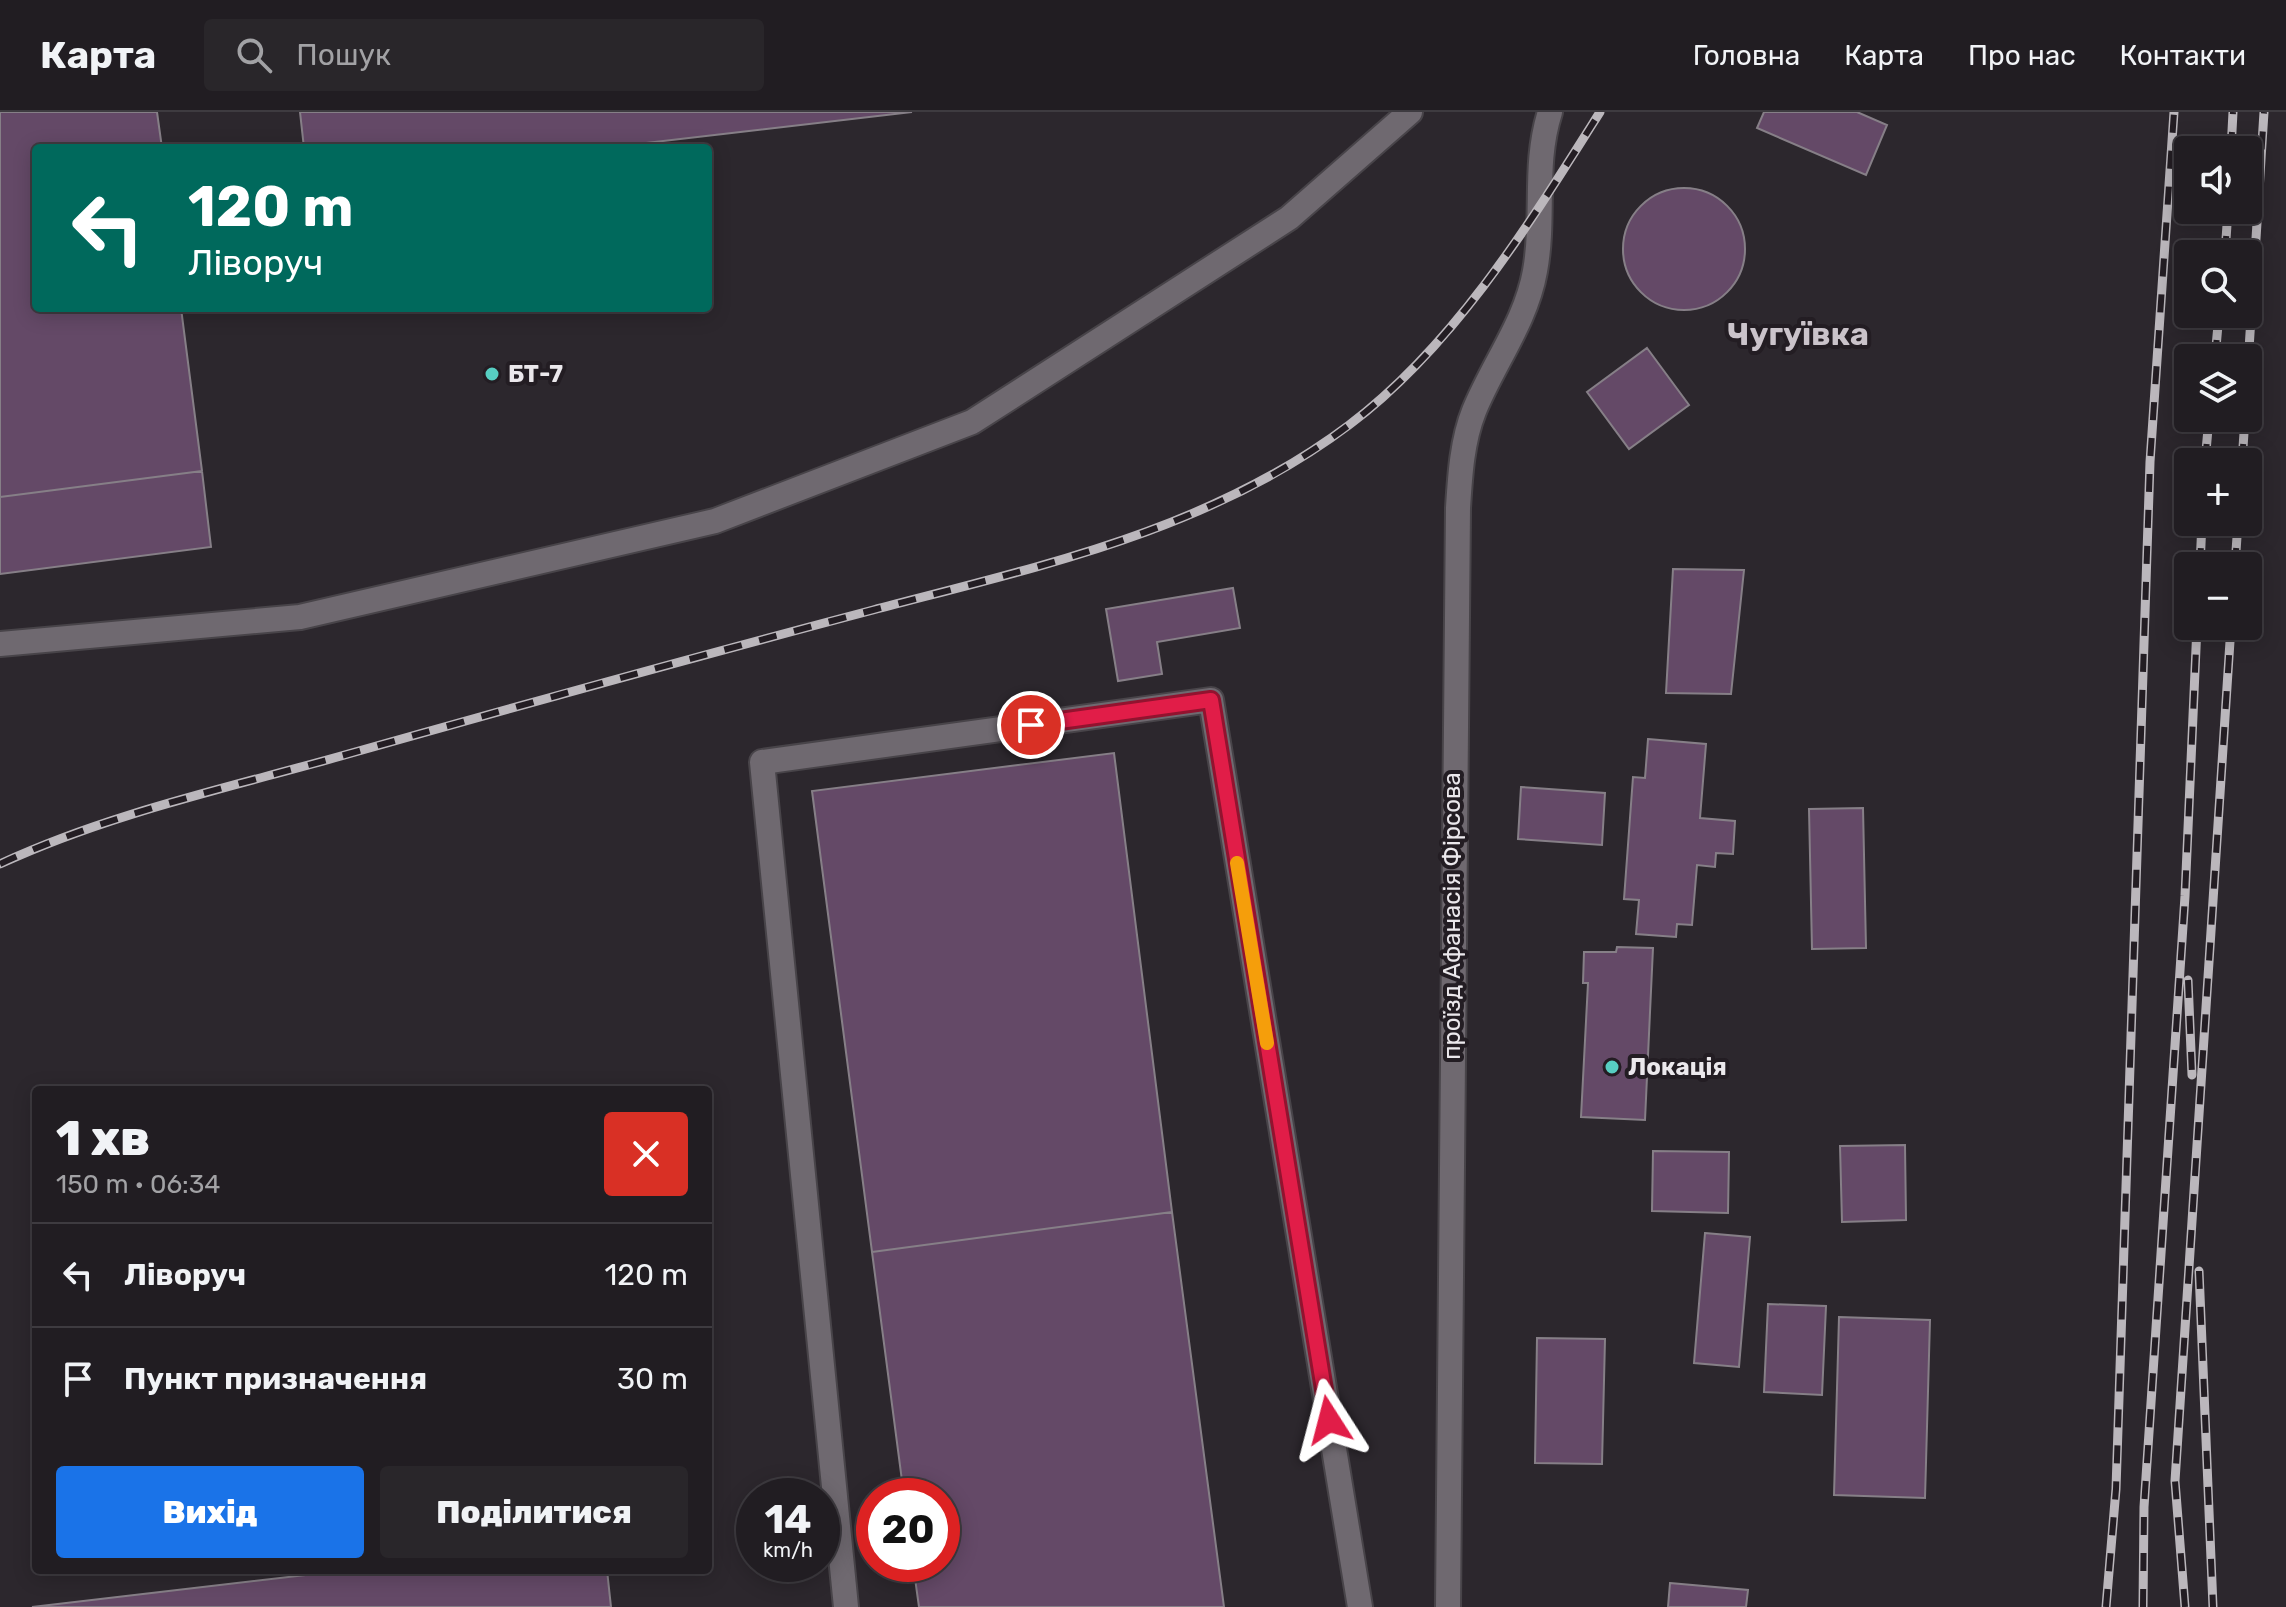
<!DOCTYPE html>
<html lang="uk">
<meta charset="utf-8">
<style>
body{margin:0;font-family:Rubik,sans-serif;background:#29262a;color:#f1f3f6;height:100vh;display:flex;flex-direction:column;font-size:30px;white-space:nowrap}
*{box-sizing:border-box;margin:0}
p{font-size:26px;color:#a2a2a5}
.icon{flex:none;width:44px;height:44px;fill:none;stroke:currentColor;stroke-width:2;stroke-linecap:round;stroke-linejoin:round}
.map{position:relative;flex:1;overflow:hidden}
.sheet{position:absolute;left:32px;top:974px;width:680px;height:488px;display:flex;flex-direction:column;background:#211d22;border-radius:8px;box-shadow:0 4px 20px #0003,0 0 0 2px #3e3b40}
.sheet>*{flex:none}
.hud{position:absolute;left:32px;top:32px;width:680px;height:168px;border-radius:8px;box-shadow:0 4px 20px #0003,0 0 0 2px #3e3b40;background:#00695c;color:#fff;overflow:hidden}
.buttons{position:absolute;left:2174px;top:24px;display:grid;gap:16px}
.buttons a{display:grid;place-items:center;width:88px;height:88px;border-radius:8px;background:#211d22;box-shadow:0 4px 20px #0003,0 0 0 2px #3e3b40;font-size:40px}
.speed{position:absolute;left:736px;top:1366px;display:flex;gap:16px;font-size:40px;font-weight:700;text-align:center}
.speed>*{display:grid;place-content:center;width:104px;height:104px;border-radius:50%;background:#211d22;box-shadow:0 4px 20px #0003,0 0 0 2px #3e3b40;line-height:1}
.speed small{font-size:20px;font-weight:400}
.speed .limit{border:12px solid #d22;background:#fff;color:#111}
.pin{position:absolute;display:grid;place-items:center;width:68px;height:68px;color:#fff;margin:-34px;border:4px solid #fff;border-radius:50%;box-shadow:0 2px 8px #0007}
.me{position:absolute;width:88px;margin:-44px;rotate:351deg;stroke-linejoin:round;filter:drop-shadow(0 0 6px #0008)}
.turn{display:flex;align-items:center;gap:28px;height:168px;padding:0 24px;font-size:36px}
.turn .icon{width:104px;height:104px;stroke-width:2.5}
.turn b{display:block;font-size:56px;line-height:68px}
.round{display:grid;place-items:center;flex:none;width:84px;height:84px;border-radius:8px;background:#29262a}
.headline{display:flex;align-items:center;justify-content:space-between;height:136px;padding:0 24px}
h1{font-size:48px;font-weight:800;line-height:60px}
.button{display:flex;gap:16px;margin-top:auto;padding:16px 24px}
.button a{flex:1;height:92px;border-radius:8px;background:#1a73e8;color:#fff;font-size:32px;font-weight:800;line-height:92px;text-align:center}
.button a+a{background:#29262a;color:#f1f3f6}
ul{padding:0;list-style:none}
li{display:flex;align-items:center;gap:24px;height:104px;padding:0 24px;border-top:2px solid #3e3b40}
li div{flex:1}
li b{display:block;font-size:30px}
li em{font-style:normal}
header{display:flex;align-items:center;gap:48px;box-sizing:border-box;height:112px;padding:0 40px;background:#211d22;border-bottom:2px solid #3e3b40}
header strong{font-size:38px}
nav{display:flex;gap:44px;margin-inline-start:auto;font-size:28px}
.search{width:560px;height:72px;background:#29262a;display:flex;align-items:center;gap:20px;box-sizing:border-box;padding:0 28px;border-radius:8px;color:#a2a2a5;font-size:30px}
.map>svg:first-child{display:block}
.building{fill:#644967;stroke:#867f87;stroke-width:2}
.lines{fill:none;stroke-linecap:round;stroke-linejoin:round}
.minor-casing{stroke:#484449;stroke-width:28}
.minor{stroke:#6f6970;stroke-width:24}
.rail-casing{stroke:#bbb7bc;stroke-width:9}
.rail{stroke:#231d23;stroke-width:6;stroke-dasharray:18;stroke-linecap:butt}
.route-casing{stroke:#92132f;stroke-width:20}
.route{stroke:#e11d48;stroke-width:14}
.slow{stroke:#f59e0b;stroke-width:14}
.poi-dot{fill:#57cec2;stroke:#231d23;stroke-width:3}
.labels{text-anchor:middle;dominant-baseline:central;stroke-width:8;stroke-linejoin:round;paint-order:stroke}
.poi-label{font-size:24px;font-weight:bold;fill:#ebe8ec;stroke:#231d23;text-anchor:start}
.street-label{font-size:24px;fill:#ebe8ec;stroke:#231d23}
.district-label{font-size:32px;font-weight:bold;fill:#cac3ca;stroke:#231d23}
</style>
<header>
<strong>Карта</strong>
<div class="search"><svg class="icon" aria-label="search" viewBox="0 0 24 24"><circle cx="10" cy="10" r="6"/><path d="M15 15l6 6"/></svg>Пошук</div>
<nav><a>Головна</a><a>Карта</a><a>Про нас</a><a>Контакти</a></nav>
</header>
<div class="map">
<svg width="2286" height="1495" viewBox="0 0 2286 1495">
<rect width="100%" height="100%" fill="#2c272d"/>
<path class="building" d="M0 0H157L162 36H36V196H181L202 359 0 385Z
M300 0H912L603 36H304Z
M1764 0H1857L1887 13 1866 63 1757 16Z
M1623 137a61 61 0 1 1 122 0a61 61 0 1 1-122 0Z
M1647 236 1689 293 1629 337 1587 280Z
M202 359 211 435 0 462V385Z
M1673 457 1744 458 1731 582 1666 581Z
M1233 476 1240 516 1157 530 1162 562 1118 569 1106 497Z
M1648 627 1706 632 1700 706 1735 709 1733 742 1716 741 1715 755 1697 753 1692 813 1677 812 1676 825 1636 822 1639 788 1624 787 1633 665 1645 666Z
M1114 641 1172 1100 872 1140 812 679Z
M1521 675 1605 681 1602 733 1518 727Z
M1863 696 1866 836 1812 837 1809 697Z
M1617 835 1653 836 1645 1008 1581 1005 1588 871H1583L1584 840H1616Z
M1905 1033 1906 1108 1842 1110 1840 1034Z
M1653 1039 1729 1040 1728 1101 1652 1099Z
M1172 1100 1224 1495H919L913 1452H942V1384H904L872 1140Z
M1705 1121 1750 1125 1739 1255 1694 1251Z
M1768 1192 1826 1194 1822 1283 1764 1280Z
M1839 1205 1930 1208 1925 1386 1834 1383Z
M1537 1226 1605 1227 1602 1352 1535 1351Z
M349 1458H607L611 1495H32Z
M1670 1471 1748 1478 1746 1495H1668Z"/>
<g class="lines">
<g class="minor-casing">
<path id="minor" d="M0 532 300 505 715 409 972 310 1289 106 1410 0
M846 1495 762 650 1211 588 1360 1495
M1448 1495 1458 396C1460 364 1462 329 1474 299 1493 252 1526 210 1535 159 1545 105 1533 53 1550 0"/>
</g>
<use href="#minor" class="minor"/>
<g class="rail-casing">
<path id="rail" d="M2231 38 2233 0
M2225 142 2228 98
M2215 246 2219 202
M2248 253 2264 0
M2205 350 2209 306
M2242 350 2245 306
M2200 454 2202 410
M2235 454 2238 410
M0 752C108 702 227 676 341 644 518 594 695 545 873 498 1040 454 1208 419 1349 313 1455 233 1530 111 1600 0
M2188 868 2192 963
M2199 1159 2213 1495
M2106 1495 2116 1377 2150 350 2174 0
M2143 1495 2144 1395 2185 784 2197 514
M2185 1495 2175 1369 2231 514"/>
</g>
<use href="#rail" class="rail"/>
</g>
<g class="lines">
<g class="route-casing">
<path id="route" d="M1031 613 1211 588 1329 1308"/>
</g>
<use href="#route" class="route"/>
<path class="slow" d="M1237 751 1267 931"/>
</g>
<g class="poi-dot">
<circle cx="492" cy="262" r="8"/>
<circle cx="1612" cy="955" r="8"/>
</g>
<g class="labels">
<g class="poi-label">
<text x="508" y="262">БТ-7</text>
<text x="1628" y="955">Локація</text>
</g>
<g class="street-label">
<text transform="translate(1452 804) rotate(-90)">проїзд Афанасія Фірсова</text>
</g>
<g class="district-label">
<text x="1798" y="222">Чугуївка</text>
</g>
</g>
</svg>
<div class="buttons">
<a><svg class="icon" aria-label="sound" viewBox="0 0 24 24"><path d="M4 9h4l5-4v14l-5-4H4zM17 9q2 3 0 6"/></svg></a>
<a><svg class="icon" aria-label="search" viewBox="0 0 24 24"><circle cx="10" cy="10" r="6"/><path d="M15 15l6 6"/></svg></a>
<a><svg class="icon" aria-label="layers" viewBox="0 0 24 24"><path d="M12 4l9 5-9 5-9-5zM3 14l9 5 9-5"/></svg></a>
<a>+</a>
<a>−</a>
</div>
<div class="speed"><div>14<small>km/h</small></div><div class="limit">20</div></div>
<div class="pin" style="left:1031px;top:613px;background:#d93025"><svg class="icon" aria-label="arrive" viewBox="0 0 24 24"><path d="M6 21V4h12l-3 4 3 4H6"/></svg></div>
<svg class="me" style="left:1329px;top:1308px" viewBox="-20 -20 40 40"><path d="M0-17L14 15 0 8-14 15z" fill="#e11d48" stroke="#fff" stroke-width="4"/></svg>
<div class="hud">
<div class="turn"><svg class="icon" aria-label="left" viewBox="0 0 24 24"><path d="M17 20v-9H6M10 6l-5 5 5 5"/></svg><div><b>120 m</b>Ліворуч</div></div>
</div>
<section class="sheet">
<div class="headline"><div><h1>1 хв</h1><p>150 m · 06:34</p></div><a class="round" style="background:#d93025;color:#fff"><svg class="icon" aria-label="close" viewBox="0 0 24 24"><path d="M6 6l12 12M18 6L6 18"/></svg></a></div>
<ul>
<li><svg class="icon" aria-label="left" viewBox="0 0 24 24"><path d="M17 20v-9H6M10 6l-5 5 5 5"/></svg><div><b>Ліворуч</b></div><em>120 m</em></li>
<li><svg class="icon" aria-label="arrive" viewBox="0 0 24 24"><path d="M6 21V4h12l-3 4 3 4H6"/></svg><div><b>Пункт призначення</b></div><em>30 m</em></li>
</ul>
<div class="button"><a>Вихід</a><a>Поділитися</a></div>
</section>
</div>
